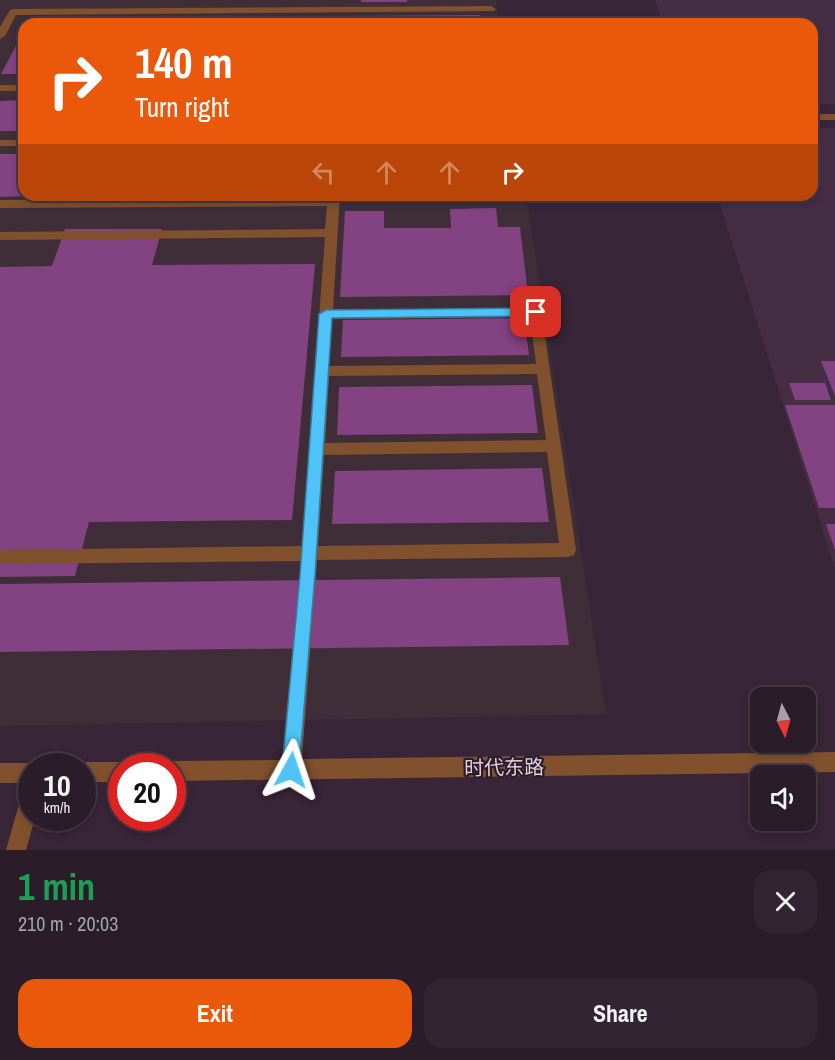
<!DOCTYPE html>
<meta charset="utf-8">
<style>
body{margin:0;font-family:"Archivo Narrow","Noto Sans SC",sans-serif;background:#322531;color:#f1f3f6;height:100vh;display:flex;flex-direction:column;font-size:22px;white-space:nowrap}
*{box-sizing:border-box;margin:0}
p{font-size:20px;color:#a5a1a8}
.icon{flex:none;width:33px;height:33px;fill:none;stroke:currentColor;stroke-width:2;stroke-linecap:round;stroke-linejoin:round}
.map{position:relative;height:850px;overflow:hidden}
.sheet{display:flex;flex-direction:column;background:#2a1c29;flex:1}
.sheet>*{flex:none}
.hud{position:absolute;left:18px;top:18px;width:800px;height:183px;border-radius:18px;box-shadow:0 3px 9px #0003,0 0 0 2px #463a46;background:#ea580c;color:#fff;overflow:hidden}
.needle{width:39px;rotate:174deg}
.buttons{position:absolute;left:750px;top:687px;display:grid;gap:12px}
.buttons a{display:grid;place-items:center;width:66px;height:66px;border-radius:12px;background:#2a1c29;box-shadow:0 3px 9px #0003,0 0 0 2px #463a46;font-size:30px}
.speed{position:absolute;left:18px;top:753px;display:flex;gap:12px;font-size:30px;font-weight:700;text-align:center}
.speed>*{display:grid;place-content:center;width:78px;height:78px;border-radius:50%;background:#2a1c29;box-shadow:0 3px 9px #0003,0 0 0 2px #463a46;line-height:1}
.speed small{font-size:15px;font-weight:400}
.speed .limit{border:9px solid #d22;background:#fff;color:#111}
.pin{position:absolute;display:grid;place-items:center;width:51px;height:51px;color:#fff;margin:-26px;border-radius:12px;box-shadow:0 3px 9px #0006}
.me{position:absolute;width:66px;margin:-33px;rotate:5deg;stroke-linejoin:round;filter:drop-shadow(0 0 4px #0008)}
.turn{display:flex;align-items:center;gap:21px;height:126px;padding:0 18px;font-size:27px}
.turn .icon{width:78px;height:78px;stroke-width:2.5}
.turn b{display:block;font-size:42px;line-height:51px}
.lanes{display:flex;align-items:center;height:57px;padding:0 18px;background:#0003;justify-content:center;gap:30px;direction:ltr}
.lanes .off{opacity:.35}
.round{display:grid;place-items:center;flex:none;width:63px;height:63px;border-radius:18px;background:#322531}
.headline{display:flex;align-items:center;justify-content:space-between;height:102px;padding:0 18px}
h1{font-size:36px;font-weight:800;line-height:45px;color:#1e9e55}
.primary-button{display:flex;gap:12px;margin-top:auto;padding:12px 18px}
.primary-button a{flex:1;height:69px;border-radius:18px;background:#ea580c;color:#fff;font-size:24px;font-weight:800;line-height:69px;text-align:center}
.primary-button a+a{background:#322531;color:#f1f3f6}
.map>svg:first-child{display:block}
.commercial{fill:#3f2e38}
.built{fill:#452d44}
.building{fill:#834281}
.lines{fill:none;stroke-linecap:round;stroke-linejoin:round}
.minor{fill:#81502d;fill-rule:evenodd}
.route{fill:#4fc3f7;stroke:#337fa1;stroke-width:1.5}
.labels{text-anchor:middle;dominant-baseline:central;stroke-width:4.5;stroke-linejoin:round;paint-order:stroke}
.near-street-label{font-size:20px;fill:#dfd2de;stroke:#2e1b2c}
</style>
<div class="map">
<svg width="835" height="850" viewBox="0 0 835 850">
<rect width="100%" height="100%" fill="#382537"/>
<path class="commercial" d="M0 0H496L500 24H24V195H526L606 714 0 726Z"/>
<path class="built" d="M655 0H835V104H812V24H663Z
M812 128H835V569L717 195H812Z"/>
<path class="building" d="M361 0H407V2H361Z
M480 15 481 24H360L361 16Z
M24 30V74H1L18 42Z
M24 100V131H0V101Z
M0 154H24V196L0 197Z
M496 208 498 227H520L528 295 340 297 345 211H384V228H451L450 209Z
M65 229H162L152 265 315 264 292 520 89 522 75 576 0 577V267L52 266Z
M524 318 529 355 341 357 343 320Z
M821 361H835V396Z
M789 383H825L831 400H795Z
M532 385 538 433 337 435 339 387Z
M785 405H835V508H819Z
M542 468 549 522 332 524 335 471Z
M826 524H835V550Z
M560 577 569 645 0 652V584Z"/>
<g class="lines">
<path class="minor" d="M491 6 496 9 494 11 16 15 5 36 0 39V27L10 10 13 9Z
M0 85H24V91H0Z
M812 114H835V120H812Z
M0 140H24V146H0Z
M328 195H340L333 309H541L576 550 574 555 568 557 317 560 302 759 835 752V772L172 781V766H164L172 761 282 760 301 561 0 564V550L302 546 325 237 0 240V232L325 229 327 206 0 208V200L328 198ZM530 317 536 364 329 366 332 319ZM537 374 546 440 325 443 329 376ZM547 452 559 543 318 546 324 455Z
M82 762H122L130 766H122V782H82V766H74Z
M0 763H32L39 766H32V818H35L26 850H6L25 783H0Z"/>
</g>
<path class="route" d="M536 308 542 312 536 316 332 318 315 575 299 770 297 776 291 778 284 776 282 770 300 575 319 314 326 310Z"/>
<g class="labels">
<g class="near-street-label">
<text transform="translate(504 767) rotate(-1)">时代东路</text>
</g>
</g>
</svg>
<div class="buttons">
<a><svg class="needle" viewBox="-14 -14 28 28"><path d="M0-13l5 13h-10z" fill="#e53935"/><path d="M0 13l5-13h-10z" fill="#a5a1a8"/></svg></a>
<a><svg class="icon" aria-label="sound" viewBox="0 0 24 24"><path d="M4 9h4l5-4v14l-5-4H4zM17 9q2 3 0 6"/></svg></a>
</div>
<div class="speed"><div>10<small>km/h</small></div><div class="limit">20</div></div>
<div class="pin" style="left:536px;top:312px;background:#d93025"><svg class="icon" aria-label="arrive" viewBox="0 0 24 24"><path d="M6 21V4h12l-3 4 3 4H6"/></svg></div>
<svg class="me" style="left:291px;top:770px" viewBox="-20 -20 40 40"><path d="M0-17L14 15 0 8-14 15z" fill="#4fc3f7" stroke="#fff" stroke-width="4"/></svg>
<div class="hud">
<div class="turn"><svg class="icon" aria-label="right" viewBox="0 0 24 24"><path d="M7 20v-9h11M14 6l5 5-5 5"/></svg><div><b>140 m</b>Turn right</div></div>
<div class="lanes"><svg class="icon off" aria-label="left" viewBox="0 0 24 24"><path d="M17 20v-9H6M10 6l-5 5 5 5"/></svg><svg class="icon off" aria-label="ahead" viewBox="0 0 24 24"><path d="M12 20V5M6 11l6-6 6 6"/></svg><svg class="icon off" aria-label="ahead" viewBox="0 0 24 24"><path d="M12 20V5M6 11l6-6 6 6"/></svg><svg class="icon" aria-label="right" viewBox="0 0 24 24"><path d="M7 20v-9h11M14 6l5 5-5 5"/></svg></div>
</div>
</div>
<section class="sheet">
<div class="headline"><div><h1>1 min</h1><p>210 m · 20:03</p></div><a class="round"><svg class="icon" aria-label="close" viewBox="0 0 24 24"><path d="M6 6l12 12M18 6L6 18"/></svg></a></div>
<div class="primary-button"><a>Exit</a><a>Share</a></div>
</section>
